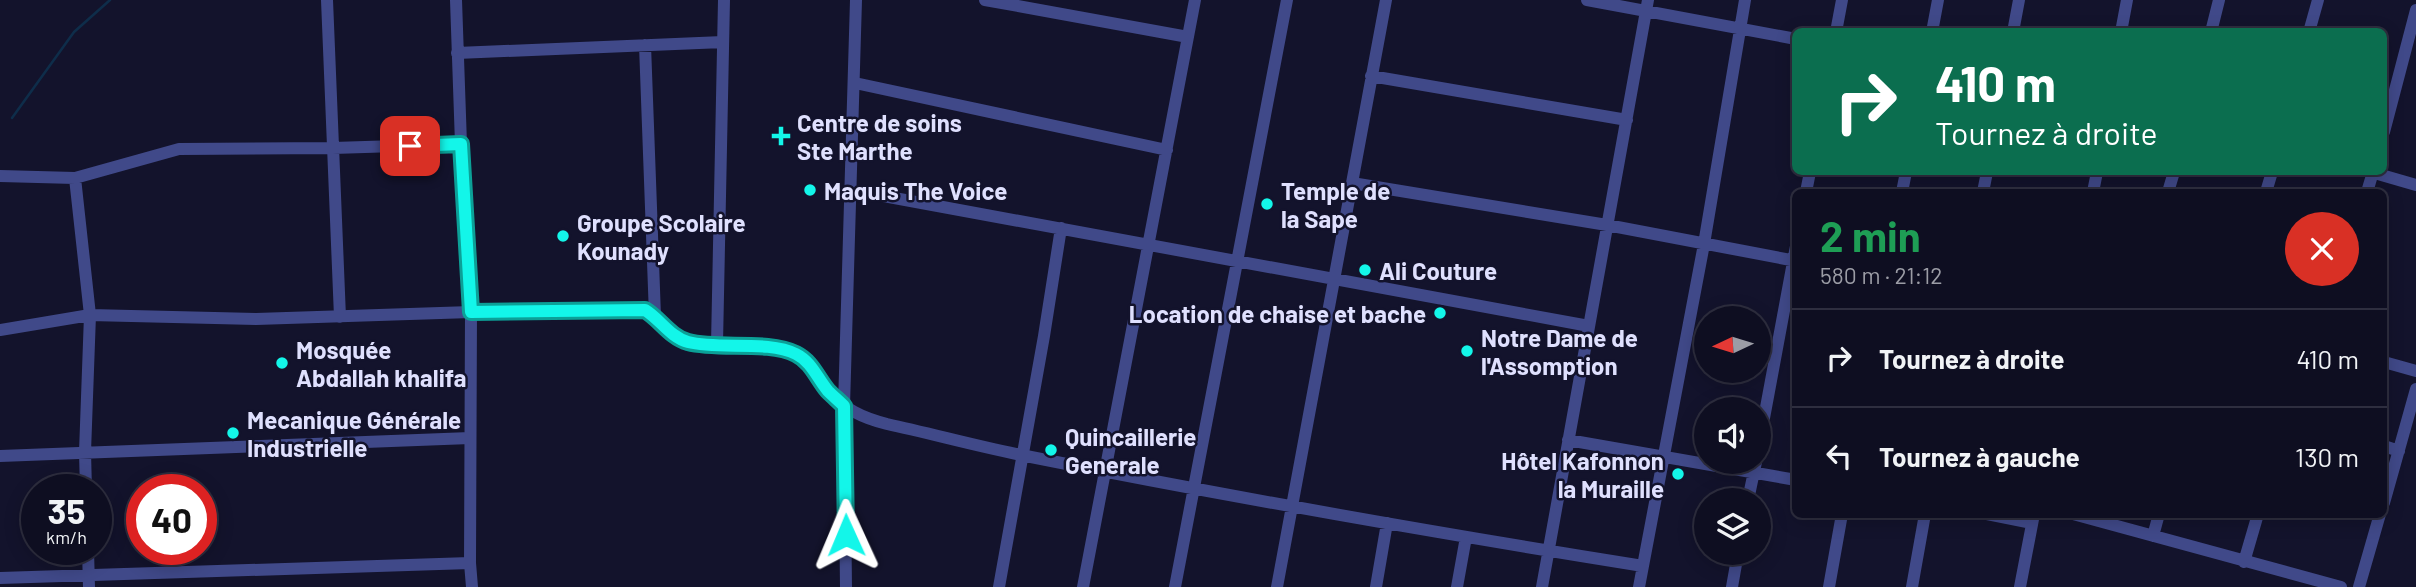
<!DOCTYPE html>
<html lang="fr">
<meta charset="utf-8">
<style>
body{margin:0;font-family:Barlow,sans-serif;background:#17172a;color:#f1f3f6;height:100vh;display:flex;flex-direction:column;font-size:26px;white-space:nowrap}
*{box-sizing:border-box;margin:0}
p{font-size:23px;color:#9b9ca5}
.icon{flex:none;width:38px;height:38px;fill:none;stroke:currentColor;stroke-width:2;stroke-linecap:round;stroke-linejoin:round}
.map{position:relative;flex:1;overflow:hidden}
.drawer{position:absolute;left:1792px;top:189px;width:595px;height:329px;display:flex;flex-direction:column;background:#0e0e21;border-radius:10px;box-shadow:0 4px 18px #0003,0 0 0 2px #2e2e3f}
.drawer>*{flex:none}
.hud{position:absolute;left:1792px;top:28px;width:595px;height:147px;border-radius:10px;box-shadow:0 4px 18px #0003,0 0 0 2px #2e2e3f;background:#0b6e4f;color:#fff;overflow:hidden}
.needle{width:46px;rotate:266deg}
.buttons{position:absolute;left:1694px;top:306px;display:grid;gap:14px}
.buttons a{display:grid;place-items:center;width:77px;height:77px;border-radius:50%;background:#0e0e21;box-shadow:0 4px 18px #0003,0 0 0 2px #2e2e3f;font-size:35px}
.speed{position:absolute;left:21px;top:474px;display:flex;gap:14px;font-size:35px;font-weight:700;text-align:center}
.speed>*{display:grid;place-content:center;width:91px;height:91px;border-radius:50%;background:#0e0e21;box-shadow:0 4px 18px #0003,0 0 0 2px #2e2e3f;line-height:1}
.speed small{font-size:18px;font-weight:400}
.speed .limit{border:10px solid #d22;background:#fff;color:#111}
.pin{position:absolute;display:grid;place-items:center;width:60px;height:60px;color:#fff;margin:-30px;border-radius:14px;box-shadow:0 4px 10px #0006}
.me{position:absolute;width:77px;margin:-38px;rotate:359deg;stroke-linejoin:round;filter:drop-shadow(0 0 5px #0008)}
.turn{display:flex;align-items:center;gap:24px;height:147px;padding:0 28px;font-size:32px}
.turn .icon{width:91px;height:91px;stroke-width:2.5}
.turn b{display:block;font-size:49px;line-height:60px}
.round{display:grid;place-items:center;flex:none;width:74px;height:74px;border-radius:37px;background:#17172a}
.head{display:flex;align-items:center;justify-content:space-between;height:119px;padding:0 28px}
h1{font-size:42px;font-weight:700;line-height:52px;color:#1e9e55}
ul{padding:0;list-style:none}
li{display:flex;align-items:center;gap:21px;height:98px;padding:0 28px;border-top:2px solid #2e2e3f}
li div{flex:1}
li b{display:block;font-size:26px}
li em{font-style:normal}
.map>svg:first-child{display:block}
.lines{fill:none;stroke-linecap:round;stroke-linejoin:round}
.stream{stroke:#0e2d4a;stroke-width:2.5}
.minor{stroke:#404989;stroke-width:12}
.route-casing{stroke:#0ca097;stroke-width:18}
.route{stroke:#13f6e9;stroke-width:12}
.poi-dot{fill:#13f6e9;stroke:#13132c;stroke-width:2.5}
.labels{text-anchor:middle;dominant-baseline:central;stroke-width:5;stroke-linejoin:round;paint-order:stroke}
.poi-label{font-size:24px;font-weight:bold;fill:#dfe0fe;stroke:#13132c;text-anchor:start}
</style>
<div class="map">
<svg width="2416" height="587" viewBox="0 0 2416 587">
<rect width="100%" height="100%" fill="#13132c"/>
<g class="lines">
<path class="stream" d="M12 118 74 32 110 0"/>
<path class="minor" d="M327 0 340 317
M456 0 461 144 471 312 470 563 472 587
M985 0 1188 37
M1587 0 1796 39
M1836 32 1842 0
M1932 32 1938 0
M2013 32 2019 0
M2121 32 2127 0
M2211 32 2219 0
M2309 32 2318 0
M645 45 655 316
M457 53 723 42
M1371 76 1627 120
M855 83 1167 150
M2384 132 2416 10
M2371 172 2416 185
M0 176 75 178 179 149 333 148 461 144
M75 178 90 315 85 452 86 490
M1352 183 1607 225 1796 261
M851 190 1589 326
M1806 192 1810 172
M1902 192 1906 172
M1983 192 1987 172
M2093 192 2097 172
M2168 192 2174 172
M2266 192 2272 172
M2367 192 2373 172
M0 330 90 315 256 319 471 312 645 310C660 319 670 337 688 342 722 351 762 340 795 354 811 361 817 377 827 389 843 409 863 418 887 424 933 434 980 447 1026 456 1231 497 1437 533 1643 566
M717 344 724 0
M2384 362 2416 371
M1568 440 1796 480
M1759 445 1796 246
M2384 446 2399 451
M0 456 470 438
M1748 500 1756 462
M2384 503 2416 389
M1987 514 2032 523
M2073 514 2341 587
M2153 536 2159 514
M88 550 89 587
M2244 562 2258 514
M0 578 470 563
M846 587 844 406 856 0
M999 587 1044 336 1061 228
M1083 587 1195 0
M1175 587 1287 0
M1277 587 1386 0
M1376 587 1387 523
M1457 587 1466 537
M1542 587 1648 0
M1639 587 1704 244 1745 0
M1732 587 1738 553
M1829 587 1842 514
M1912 587 1925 514
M2020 587 2034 514
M2359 587 2380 514"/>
</g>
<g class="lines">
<g class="route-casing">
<path id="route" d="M410 146 461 144 471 312 645 310C660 319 670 337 688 342 719 350 768 340 796 354 812 362 817 378 828 391 833 396 839 401 844 406L846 535"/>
</g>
<use href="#route" class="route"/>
</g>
<g class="poi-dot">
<path d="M777.5 125.5h7v7h7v7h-7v7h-7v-7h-7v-7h7z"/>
<circle cx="810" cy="190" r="7"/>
<circle cx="1267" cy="204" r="7"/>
<circle cx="563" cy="236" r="7"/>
<circle cx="1365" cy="270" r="7"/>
<circle cx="1440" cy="313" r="7"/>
<circle cx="1467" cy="351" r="7"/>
<circle cx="282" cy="363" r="7"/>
<circle cx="233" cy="433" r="7"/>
<circle cx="1051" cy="450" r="7"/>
<circle cx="1678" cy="474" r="7"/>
</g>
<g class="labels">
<g class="poi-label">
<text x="797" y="122">Centre de soins<tspan x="797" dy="28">Ste Marthe</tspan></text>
<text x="824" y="190">Maquis The Voice</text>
<text x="1281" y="190">Temple de<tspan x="1281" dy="28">la Sape</tspan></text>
<text x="577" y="222">Groupe Scolaire<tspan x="577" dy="28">Kounady</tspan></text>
<text x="1379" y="270">Ali Couture</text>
<text x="1426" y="313" text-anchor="end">Location de chaise et bache</text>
<text x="1481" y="337">Notre Dame de<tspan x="1481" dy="28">l'Assomption</tspan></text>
<text x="296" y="349">Mosquée<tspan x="296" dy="28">Abdallah khalifa</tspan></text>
<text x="247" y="419">Mecanique Générale<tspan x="247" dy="28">Industrielle</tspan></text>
<text x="1065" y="436">Quincaillerie<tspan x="1065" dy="28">Generale</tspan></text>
<text x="1664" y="460" text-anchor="end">Hôtel Kafonnon<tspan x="1664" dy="28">la Muraille</tspan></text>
</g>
</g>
</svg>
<div class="buttons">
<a><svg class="needle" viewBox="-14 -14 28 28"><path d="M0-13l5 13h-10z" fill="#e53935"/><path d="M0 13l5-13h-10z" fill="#9b9ca5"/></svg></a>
<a><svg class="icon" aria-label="sound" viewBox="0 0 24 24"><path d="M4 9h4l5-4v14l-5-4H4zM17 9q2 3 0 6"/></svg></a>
<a><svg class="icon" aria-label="layers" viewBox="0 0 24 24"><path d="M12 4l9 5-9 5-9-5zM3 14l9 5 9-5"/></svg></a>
</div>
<div class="speed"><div>35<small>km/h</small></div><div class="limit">40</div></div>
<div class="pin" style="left:410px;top:146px;background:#d93025"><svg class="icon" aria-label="arrive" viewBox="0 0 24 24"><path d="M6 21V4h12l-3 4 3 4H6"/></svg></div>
<svg class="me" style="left:846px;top:535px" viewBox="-20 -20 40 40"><path d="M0-17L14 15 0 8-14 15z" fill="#13f6e9" stroke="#fff" stroke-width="4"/></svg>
<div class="hud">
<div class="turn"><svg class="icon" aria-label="right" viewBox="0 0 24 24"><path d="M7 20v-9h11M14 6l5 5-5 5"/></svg><div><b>410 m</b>Tournez à droite</div></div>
</div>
<section class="drawer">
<div class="head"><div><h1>2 min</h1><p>580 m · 21:12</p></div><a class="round" style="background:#d93025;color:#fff"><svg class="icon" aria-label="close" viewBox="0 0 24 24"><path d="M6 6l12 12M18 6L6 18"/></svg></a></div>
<ul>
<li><svg class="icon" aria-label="right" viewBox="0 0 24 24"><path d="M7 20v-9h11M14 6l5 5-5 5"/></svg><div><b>Tournez à droite</b></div><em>410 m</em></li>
<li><svg class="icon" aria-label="left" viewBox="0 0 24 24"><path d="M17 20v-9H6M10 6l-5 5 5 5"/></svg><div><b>Tournez à gauche</b></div><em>130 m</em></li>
</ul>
</section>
</div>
